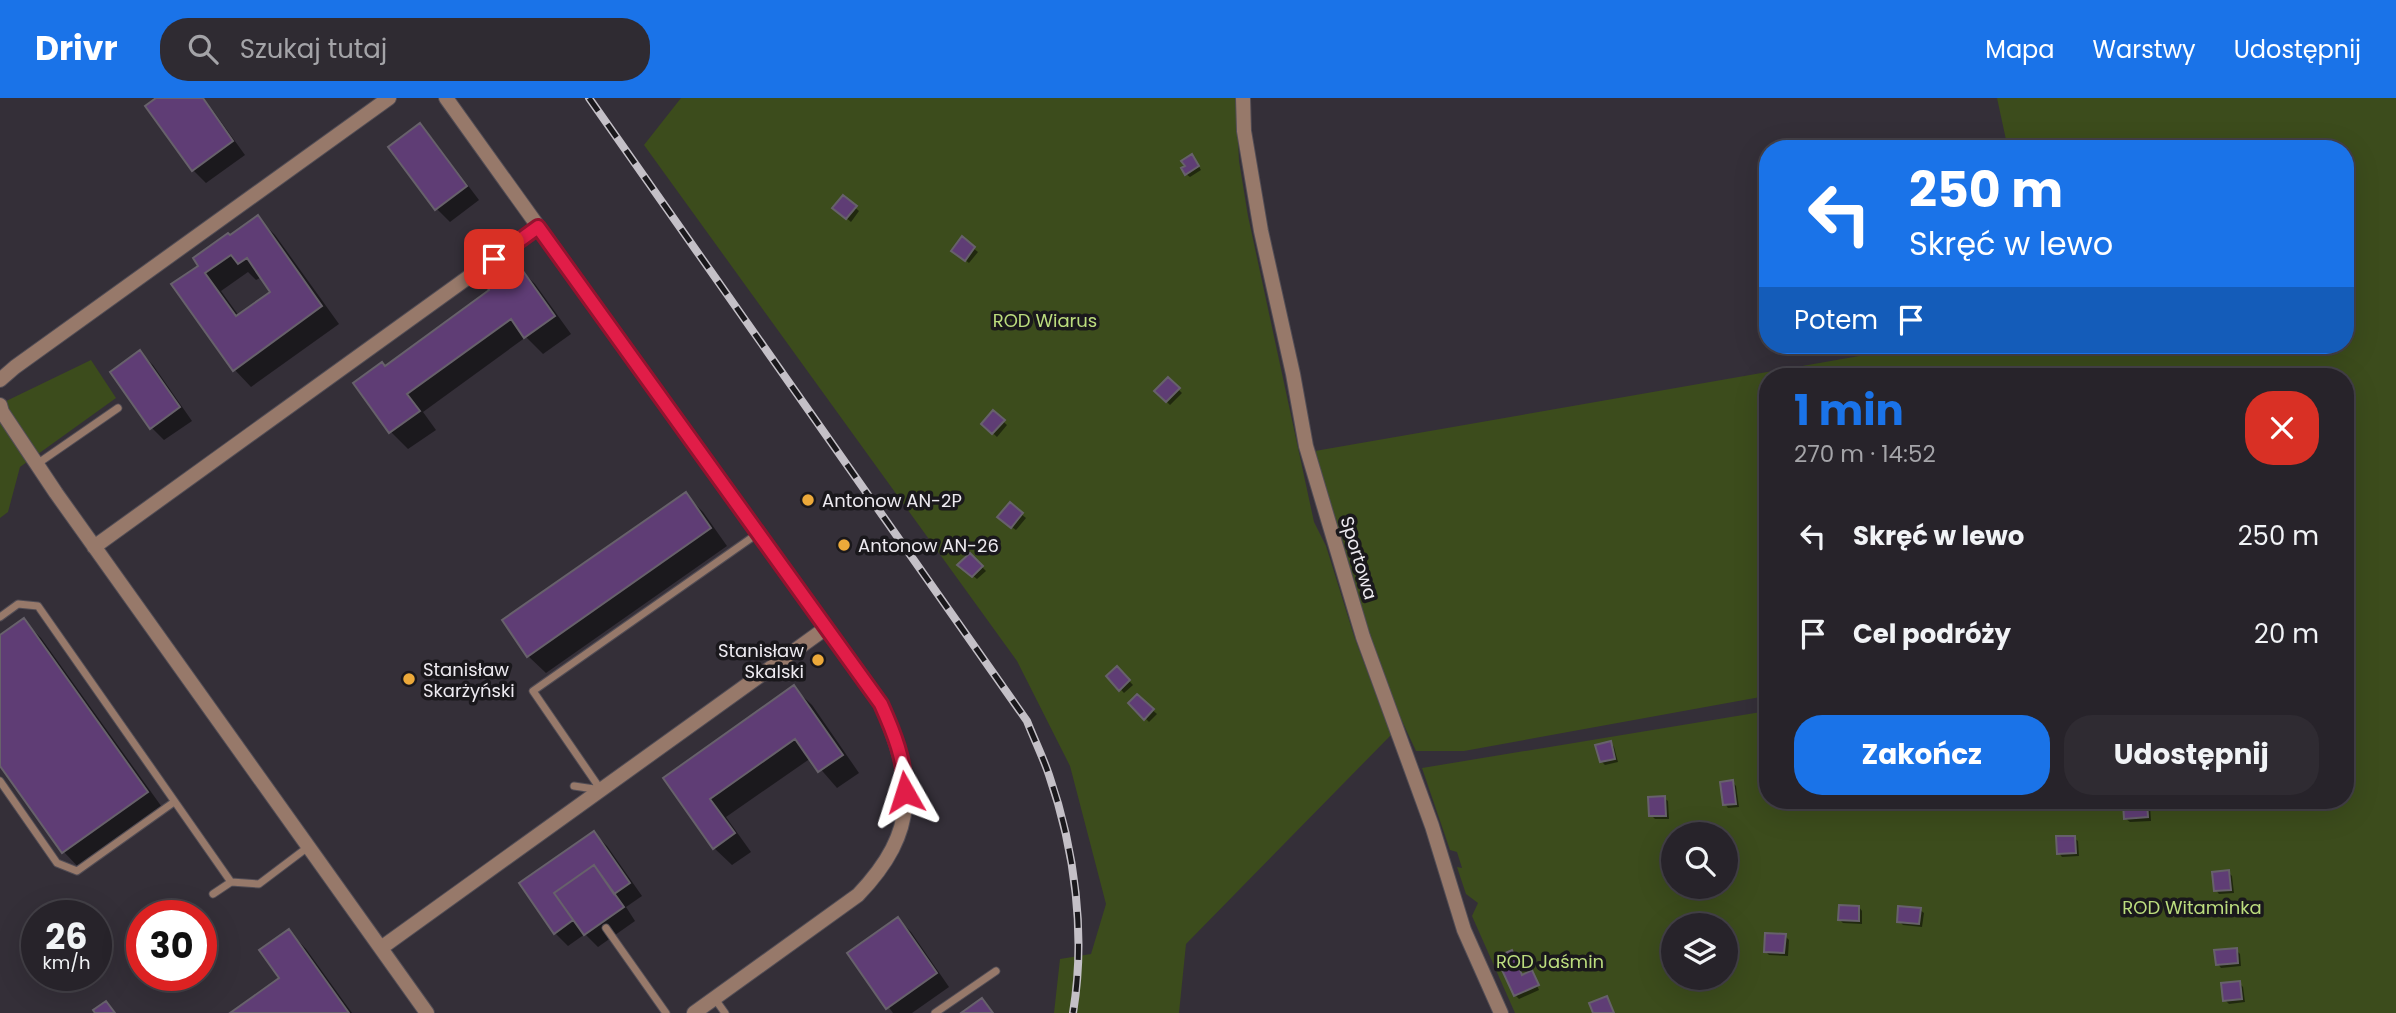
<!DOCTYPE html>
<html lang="pl">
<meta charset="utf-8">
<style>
body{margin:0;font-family:Poppins,sans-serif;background:#2f2b32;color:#f1f3f6;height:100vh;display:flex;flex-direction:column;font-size:26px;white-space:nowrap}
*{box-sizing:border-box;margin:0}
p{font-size:23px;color:#a4a4a8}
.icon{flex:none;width:38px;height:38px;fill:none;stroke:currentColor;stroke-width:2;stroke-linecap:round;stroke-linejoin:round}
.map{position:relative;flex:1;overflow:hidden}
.drawer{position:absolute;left:1759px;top:270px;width:595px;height:441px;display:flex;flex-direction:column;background:#27232a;border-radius:28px;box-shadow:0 7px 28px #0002,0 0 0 2px #434047}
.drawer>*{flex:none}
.top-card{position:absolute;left:1759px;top:42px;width:595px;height:214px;border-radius:28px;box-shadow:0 7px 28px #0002,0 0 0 2px #434047;background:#1a73e8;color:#fff;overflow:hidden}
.controls{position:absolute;left:1661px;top:724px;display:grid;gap:14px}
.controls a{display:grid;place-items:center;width:77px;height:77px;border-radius:50%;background:#27232a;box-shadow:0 7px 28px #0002,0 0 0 2px #434047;font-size:35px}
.speed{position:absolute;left:21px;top:802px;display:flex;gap:14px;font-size:35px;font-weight:700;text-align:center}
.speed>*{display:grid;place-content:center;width:91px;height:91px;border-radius:50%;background:#27232a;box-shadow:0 7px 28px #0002,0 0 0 2px #434047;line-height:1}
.speed small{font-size:18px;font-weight:400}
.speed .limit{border:10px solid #d22;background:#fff;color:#111}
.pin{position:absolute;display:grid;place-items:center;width:60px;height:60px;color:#fff;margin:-30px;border-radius:14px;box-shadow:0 4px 10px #0006}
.me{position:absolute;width:77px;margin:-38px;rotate:354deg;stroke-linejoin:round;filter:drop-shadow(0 0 5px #0008)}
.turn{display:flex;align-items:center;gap:24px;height:147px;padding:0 35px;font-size:32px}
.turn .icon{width:91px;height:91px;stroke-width:2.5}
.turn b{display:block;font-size:49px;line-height:60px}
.then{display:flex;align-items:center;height:66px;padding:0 35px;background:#0003;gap:14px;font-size:26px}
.round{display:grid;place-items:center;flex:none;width:74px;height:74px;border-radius:28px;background:#2f2b32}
.headline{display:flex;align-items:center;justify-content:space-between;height:119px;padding:0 35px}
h1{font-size:42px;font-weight:700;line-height:52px;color:#1a73e8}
.action{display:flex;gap:14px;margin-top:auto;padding:14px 35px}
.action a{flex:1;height:80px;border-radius:28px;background:#1a73e8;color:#fff;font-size:28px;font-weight:700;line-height:80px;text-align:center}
.action a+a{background:#2f2b32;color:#f1f3f6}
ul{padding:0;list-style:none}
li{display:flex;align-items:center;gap:21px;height:98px;padding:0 35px}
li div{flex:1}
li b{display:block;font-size:26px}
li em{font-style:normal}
header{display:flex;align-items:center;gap:42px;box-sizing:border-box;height:98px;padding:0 35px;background:#1a73e8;color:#fff}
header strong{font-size:33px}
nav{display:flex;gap:38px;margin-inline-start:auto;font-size:24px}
.search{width:490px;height:63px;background:#2f2b32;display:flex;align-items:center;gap:18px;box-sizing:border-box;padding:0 24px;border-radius:28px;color:#a4a4a8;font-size:26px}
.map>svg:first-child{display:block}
.green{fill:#3c4c1c;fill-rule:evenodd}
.shadow{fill:#0007;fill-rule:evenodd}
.building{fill:#5f3d75;stroke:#67616b;stroke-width:2;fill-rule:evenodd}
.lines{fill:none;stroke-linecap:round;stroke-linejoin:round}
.lane-casing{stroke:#524d55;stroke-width:9}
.street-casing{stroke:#524d55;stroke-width:16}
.lane{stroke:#97796a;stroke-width:7}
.street{stroke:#97796a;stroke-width:14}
.rail-casing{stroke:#c4c0c7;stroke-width:8}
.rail{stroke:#1a181c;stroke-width:5;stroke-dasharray:16;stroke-linecap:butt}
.route-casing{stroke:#92132f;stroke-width:18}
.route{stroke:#e11d48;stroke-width:12}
.poi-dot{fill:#eca93a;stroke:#1a181c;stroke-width:2.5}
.labels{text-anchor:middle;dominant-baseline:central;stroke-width:7;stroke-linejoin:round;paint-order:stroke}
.park-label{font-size:18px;fill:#bcdd7e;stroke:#1a181c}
.poi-label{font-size:18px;fill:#edeaf0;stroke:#1a181c;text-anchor:start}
.street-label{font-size:18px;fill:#edeaf0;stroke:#1a181c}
</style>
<header>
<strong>Drivr</strong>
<div class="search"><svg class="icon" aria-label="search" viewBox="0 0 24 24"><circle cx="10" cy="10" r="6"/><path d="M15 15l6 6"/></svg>Szukaj tutaj</div>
<nav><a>Mapa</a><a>Warstwy</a><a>Udostępnij</a></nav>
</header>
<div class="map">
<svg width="2396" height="915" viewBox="0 0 2396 915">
<rect width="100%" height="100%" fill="#342f38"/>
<path class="green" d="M681 0H1236L1239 63 1248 118 1314 424 1326 448 1354 538 1391 637 1186 846 1179 915H1054L1060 861 1091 856 1106 806 1070 668 1017 563 644 47Z
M1997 0H2396V915H1515L1472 818 1478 805 1466 796 1457 769 1462 770 1457 754 1450 752 1422 670 1767 613 1768 702H2345V278H1768L1767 595 1766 598 1464 653H1416L1390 597 1347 466 1315 353 1922 247H2345V51H2008ZM1673 737H1726V789H1673ZM1673 828H1726V880H1673Z
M91 262 116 300 20 369 8 414 0 420V306Z"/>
<path class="shadow" d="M159 0H204L245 57 206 85 193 72Z
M419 27 432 40 479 102 450 124 437 111 390 50Z
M1195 62 1201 72 1190 79 1186 76Z
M843 99 859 113 851 124 838 113Z
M258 120 275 137 339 226 251 289 234 271 200 168 230 139ZM248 174 256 182 262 179 273 194 239 218 221 193Z
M962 141 978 154 969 165 957 156Z
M517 168 535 186 571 236 543 256 526 239 423 314 436 332 408 351 391 334 355 286 385 269 491 192Z
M140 254 153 267 192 323 164 342 151 329Z
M1168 281 1182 295 1170 307 1156 293Z
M994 315 1007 327 997 339 983 326Z
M685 396 703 414 727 448 546 575 528 558Z
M1010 407 1026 420 1016 432 1003 423Z
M970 457 986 473 977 481 963 470Z
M24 523 41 540 164 712 81 772 64 754 0 665V540Z
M1117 570 1133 587 1124 595 1108 578Z
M794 590 812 607 859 675 837 690 811 660 726 719 751 754 732 767 714 750 666 680Z
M1137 599 1157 616 1149 624 1130 605Z
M1611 645 1614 649 1618 664 1605 667 1601 663Z
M1732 684 1736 688 1739 709 1728 710 1725 706Z
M1664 700 1668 703 1669 721H1655L1651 717Z
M2146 704 2150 708 2151 723 2130 724 2126 721Z
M594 735 607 748 642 798 626 809 635 823 598 849 585 836 568 848 555 835 521 785Z
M2074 740 2078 743 2079 758 2062 759 2059 755Z
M2228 774 2232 778 2234 795 2219 796 2216 792Z
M1859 809 1862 813V826L1843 825 1840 822Z
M1920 812 1924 815 1922 829 1903 827 1899 823Z
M898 821 911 834 949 889 912 915H893L849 855Z
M289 833 306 851 352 915H233L282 880Z
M1785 838 1789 842 1788 858 1769 857 1765 853Z
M2236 852 2240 856 2241 868 2221 870 2218 866Z
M1511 855 1524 878 1532 876 1539 892 1519 901 1515 897Z
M2239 885 2243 889 2245 904 2229 906 2225 902Z"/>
<path class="building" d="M156 0H203L233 43 192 73 145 8Z
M420 25 467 88 435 112 388 49Z
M1192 56 1199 68 1185 77 1181 70 1185 68 1181 63Z
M843 97 857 108 846 121 832 110Z
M258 117 322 208 233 273 171 186 198 168 193 160 228 135 230 137ZM231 157 238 166 247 160 270 194 236 218 205 175Z
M962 138 975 149 965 163 951 153Z
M518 166 555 218 524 240 511 221 407 296 420 313 389 335 353 285 382 264 385 268 489 192 487 189Z
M140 252 180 309 150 331 110 274Z
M1168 279 1180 290 1166 304 1154 293Z
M993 312 1005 322 992 336 981 326Z
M686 394 711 430 527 559 502 522Z
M1010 404 1023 415 1011 430 997 419Z
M970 455 983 468 972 479 957 467Z
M24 520 148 694 62 755 0 668V537Z
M1117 568 1130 582 1119 593 1106 578Z
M794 587 843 657 818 674 795 641 710 701 735 735 713 751 663 680Z
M1137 596 1154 611 1144 622 1128 605Z
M1611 643 1615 661 1600 664 1595 647Z
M1733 682 1736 706 1723 707 1720 684Z
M1665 698 1666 718H1649L1648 699Z
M2147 703 2148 719 2124 721 2123 705Z
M594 733 630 785 614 796 594 767 554 795 573 822 554 836 519 785Z
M2056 738H2075L2076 755 2057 756Z
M594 767 624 809 584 837 554 795Z
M2229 772 2231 792 2214 793 2212 774Z
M1839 807 1859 808V823L1838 822Z
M1898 808 1921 810 1919 826 1897 824Z
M898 819 937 875 886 911 847 855Z
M289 831 349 915H230L279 880 259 852Z
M1765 835 1786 836 1784 855 1764 854Z
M2237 850 2238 865 2216 867 2214 852Z
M1512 852 1522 877 1532 872 1539 887 1514 898 1496 859Z
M2240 883 2242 901 2223 903 2221 885Z
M1607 898 1614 915H1593L1589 905Z
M982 900 993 915H961Z
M106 903 115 915H95L93 912Z"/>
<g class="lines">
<g class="lane-casing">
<path id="lane" d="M37 366 118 310
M0 519 18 506 38 508 231 784 259 786 308 749
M0 683 57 765 77 773 174 704
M574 688 601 692 533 593 757 436
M213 796 231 784
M606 830 666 915
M715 901 725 915
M935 915 996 873"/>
</g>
<g class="street-casing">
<path id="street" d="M446 0 881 606C914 684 920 732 858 797L694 915
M1243 0 1244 33 1261 133 1293 276 1306 348 1363 539 1432 728 1464 832 1501 915
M0 282 15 269 389 0
M0 307 2 314 56 395 427 915
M94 449 538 129
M381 850 826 530"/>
</g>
<use href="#lane" class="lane"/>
<use href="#street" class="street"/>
<g class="rail-casing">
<path id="rail" d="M589 0 1027 623C1034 641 1043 659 1049 677 1075 752 1086 837 1073 915"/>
</g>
<use href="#rail" class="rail"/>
</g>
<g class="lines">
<g class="route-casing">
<path id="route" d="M494 161 538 129 881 606C894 635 905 662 905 694"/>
</g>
<use href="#route" class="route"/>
</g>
<g class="poi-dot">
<circle cx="808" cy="402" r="7"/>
<circle cx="844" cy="447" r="7"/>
<circle cx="818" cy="562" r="7"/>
<circle cx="409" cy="581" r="7"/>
</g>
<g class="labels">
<g class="park-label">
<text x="1045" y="222">ROD Wiarus</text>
<text x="2192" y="809">ROD Witaminka</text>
<text x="1550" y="863">ROD Jaśmin</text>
</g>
<g class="poi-label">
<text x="822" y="402">Antonow AN-2P</text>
<text x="858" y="447">Antonow AN-26</text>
<text x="804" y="552" text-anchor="end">Stanisław<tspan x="804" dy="21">Skalski</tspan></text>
<text x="423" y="571">Stanisław<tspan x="423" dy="21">Skarżyński</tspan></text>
</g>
<g class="street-label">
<text transform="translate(1359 460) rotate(73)">Sportowa</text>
</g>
</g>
</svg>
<div class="controls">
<a><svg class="icon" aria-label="search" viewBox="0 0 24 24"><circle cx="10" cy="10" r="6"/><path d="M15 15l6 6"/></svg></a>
<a><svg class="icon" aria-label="layers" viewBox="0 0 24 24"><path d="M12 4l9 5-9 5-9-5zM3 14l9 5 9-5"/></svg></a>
</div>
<div class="speed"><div>26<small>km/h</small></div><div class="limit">30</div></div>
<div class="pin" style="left:494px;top:161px;background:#d93025"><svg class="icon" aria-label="arrive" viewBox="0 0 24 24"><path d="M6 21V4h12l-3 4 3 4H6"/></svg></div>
<svg class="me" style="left:905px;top:694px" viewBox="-20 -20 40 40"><path d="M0-17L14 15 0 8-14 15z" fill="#e11d48" stroke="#fff" stroke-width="4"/></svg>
<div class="top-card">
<div class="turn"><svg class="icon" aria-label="left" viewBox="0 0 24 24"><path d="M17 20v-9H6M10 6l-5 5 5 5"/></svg><div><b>250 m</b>Skręć w lewo</div></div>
<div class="then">Potem<svg class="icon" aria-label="arrive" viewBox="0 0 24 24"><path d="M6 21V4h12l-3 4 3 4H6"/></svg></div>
</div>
<section class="drawer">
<div class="headline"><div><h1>1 min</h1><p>270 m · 14:52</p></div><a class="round" style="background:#d93025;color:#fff"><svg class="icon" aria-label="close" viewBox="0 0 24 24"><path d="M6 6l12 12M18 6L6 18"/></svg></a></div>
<ul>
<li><svg class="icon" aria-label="left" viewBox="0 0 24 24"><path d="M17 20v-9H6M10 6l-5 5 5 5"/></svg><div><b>Skręć w lewo</b></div><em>250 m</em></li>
<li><svg class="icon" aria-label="arrive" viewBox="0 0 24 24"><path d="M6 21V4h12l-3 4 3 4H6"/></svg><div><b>Cel podróży</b></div><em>20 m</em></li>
</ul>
<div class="action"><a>Zakończ</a><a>Udostępnij</a></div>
</section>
</div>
